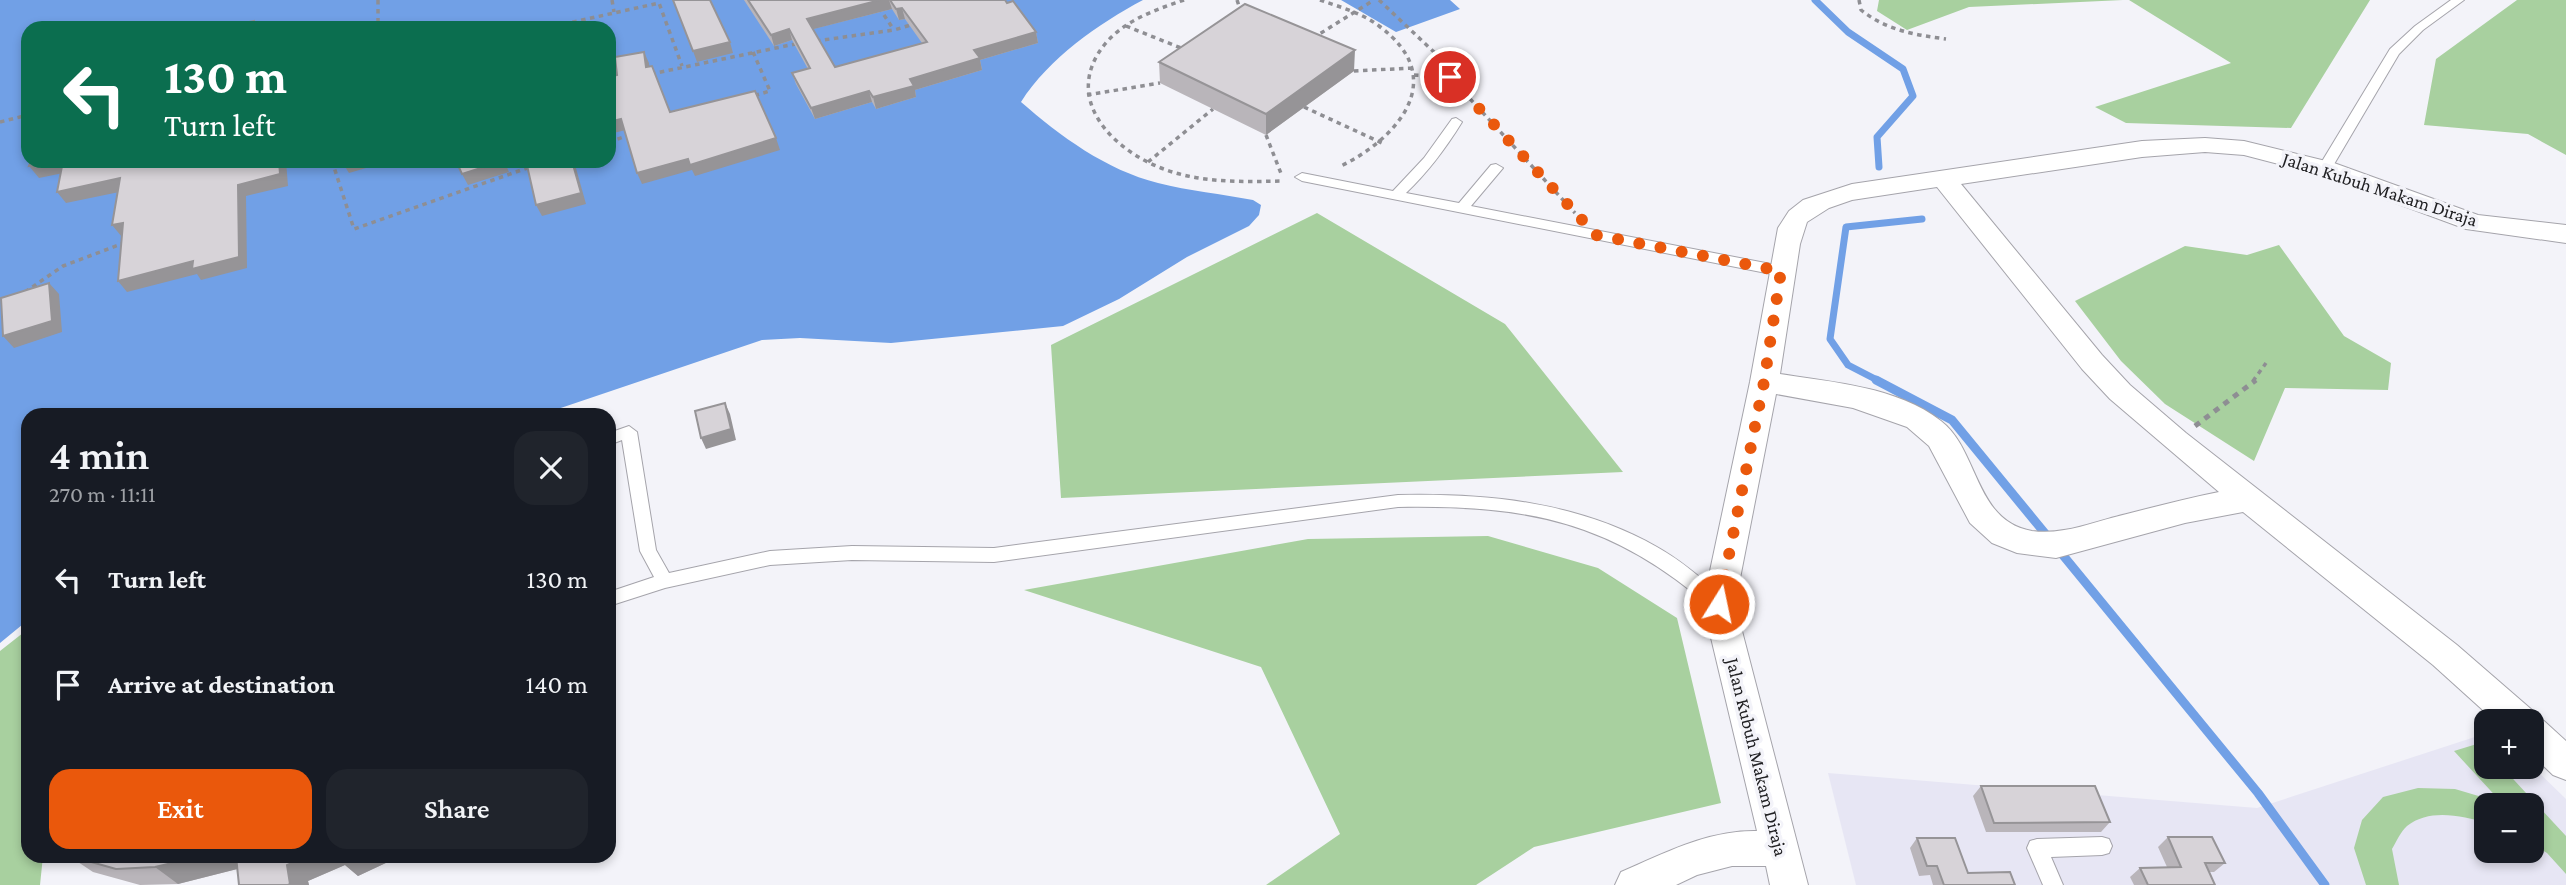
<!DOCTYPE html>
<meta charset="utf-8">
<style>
body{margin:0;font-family:"Crimson Pro",serif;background:#20242c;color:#f1f3f6;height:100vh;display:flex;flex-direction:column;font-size:26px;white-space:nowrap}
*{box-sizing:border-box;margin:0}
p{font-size:23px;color:#9ea1a6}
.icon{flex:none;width:38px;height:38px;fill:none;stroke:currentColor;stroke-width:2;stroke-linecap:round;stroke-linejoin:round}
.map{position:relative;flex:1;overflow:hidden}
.side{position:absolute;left:21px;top:408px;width:595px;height:455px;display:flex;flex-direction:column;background:#171b24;border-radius:21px;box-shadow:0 4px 10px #0003}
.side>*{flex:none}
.guide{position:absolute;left:21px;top:21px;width:595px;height:147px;border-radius:21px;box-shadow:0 4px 10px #0003;background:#0b6e4f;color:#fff;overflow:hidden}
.tools{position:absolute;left:2474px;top:709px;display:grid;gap:14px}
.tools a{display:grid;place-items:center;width:70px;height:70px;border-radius:14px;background:#171b24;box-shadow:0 4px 10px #0003;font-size:35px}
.pin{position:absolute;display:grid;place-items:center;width:60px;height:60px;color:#fff;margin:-30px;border:4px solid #fff;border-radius:50%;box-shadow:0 2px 7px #0007}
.me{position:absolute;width:77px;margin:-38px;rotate:10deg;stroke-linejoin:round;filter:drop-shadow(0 0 5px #0008)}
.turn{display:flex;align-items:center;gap:24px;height:147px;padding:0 28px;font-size:32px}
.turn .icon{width:91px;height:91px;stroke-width:2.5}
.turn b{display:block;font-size:49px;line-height:60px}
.round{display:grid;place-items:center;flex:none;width:74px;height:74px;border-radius:21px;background:#20242c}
.head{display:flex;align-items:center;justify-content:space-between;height:119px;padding:0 28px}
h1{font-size:42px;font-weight:600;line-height:52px}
.button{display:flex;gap:14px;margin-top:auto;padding:14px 28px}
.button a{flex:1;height:80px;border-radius:21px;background:#ea580c;color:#fff;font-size:28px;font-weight:600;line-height:80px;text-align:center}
.button a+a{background:#20242c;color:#f1f3f6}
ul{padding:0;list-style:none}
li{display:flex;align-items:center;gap:21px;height:105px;padding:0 28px}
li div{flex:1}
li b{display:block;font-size:26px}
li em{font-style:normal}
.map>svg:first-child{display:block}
.built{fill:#e7e6f4;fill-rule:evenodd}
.green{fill:#a8d09f}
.water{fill:#71a0e6;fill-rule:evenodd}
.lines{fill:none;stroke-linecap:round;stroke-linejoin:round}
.stream-far1{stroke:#71a0e6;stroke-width:7}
.stream{stroke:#71a0e6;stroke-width:9}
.lane-casing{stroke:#a5a4ab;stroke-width:2}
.street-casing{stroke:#a5a4ab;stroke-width:2}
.path-far1{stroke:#8e8e93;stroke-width:3.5;stroke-dasharray:4.5 4.5;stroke-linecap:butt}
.path{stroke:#8e8e93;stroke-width:5;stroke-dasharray:6 6;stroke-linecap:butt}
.lane{fill:#fff;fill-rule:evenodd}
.street{fill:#fff;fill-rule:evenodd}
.wall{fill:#b9b5ba;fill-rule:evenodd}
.shaded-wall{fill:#969497}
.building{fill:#d7d3d8;stroke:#969497;stroke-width:2}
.route{stroke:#ea580c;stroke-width:12;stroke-dasharray:0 21.6}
.labels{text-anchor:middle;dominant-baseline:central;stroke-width:7;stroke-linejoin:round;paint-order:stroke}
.street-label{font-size:19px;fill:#202023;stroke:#f3f3f9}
</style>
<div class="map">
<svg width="2566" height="885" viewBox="0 0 2566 885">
<rect width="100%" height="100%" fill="#f3f3f9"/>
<path class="built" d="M2487 733V766H2532L2566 799V885H1856L1828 773 2257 808ZM2487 805H2532V850H2487Z"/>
<path class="green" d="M1879 0H2123L1969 7 1907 30 1877 11Z
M2129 0H2370L2291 128 2126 123 2095 107 2231 63Z
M2517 0H2566V155L2528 134 2424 125 2436 59Z
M1317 213 1505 324 1623 472 1061 498 1051 345Z
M2279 245 2344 336 2391 363 2388 390 2285 388 2254 461 2165 404 2121 361 2075 301 2185 246 2247 255Z
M1488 536 1598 568 1677 618 1721 803 1534 847 1476 885H1266L1340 834 1261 667 1024 590 1308 539Z
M28 629V856H43L40 885H0V651Z
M2480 743 2487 750V766L2502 767 2566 836V874L2547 853 2532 844V805H2487V823C2462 816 2430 808 2407 826 2401 831 2396 842 2392 849L2399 885H2366L2354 848 2362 820 2383 797 2418 788 2455 789 2502 803 2454 751Z"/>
<path class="water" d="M0 0H1143C1098 24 1049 58 1021 102 1060 136 1106 170 1158 183 1189 191 1222 194 1253 200L1261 205 1259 215 1249 226 1187 257 1119 299 1063 326 891 343 800 338 762 340 540 415H28V620L0 643ZM28 28H609V161H28Z
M1341 0H1450L1460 9 1396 32Z"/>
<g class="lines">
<path class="stream-far1" d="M1815 0 1848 32 1903 69 1913 96 1877 137 1879 167
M1879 381 1848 365 1830 339 1846 227 1922 219"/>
<path class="stream" d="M1876 380 1952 420 2258 793 2325 885"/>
<g class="lane-casing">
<path id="lane" d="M2451 0H2464L2423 30 2399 54 2330 171H2320L2318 168 2390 49 2415 26Z
M1456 118 1462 122C1446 148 1428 172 1406 193L1459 203 1491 165 1496 164 1503 168 1471 206 1781 266 1788 271 1781 276 1302 181 1295 177 1302 173 1393 191 1424 158 1452 119Z
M629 426 637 432 656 550 669 573 770 551 852 546 994 548 1398 495C1488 493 1578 502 1657 547 1682 561 1704 580 1725 599L1728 604 1725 609 1719 611 1713 609C1611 521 1530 505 1398 507L994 562 852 560 770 565 665 588 609 606V592L654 577 640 551 622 440 609 445V433Z
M2102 837 2109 839 2112 846 2109 853 2102 855 2051 857 2063 885H2043L2027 848 2030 841 2037 839Z"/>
</g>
<g class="street-casing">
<path id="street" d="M2205 138 2244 141 2334 163 2478 215 2566 225V243L2466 229 2317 174 2244 155 2205 152 2142 157 1961 184 2102 355 2130 385 2186 433 2457 645 2532 710 2536 718 2544 721 2566 741V780L2553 775 2532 755V721H2495L2433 665 2243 512 2185 523 2056 558 2017 553 1992 543 1970 523 1929 446 1907 427 1853 408 1776 394 1735 604 1808 885H1770L1766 866H1732L1697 875 1676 885H1615L1621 872C1665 853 1708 830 1757 831L1703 604 1750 382 1778 228 1789 211 1803 200 1852 184 2142 141ZM1937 187 2082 369 2110 399 2219 492C2184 499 2150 508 2115 517 2088 524 2061 535 2032 531 1974 521 1979 450 1941 421 1898 387 1832 382 1780 374L1800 244 1807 222 1829 208 1852 200Z"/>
</g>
<path class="path-far1" d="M378 0V28
M612 0 614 12
M874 0 894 30
M1184 0C1155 10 1125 20 1105 44 1062 97 1110 148 1161 168 1199 183 1242 182 1283 181
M1237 0 1241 12
M1320 0C1340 7 1362 13 1379 26 1450 78 1399 138 1339 167
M1379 0 1435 53 1450 77 1575 213
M1859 0 1861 10C1886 30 1915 35 1946 39
M1126 26 1186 50
M546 28 659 3 682 66
M1313 38 1374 0
M816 41 894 30 914 24
M753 52 770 91 753 96
M1354 71 1412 68
M651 74 800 43
M1414 75 1449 77
M1087 95 1160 83
M1304 107 1382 143
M0 122 28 115
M1266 135 1282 176
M609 142 632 134
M332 161 354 229 530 167
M1148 162 1213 109
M25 292 63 266 124 243
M2253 381 2266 363"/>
<path class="path" d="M2195 426 2256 380"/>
<use href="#lane" class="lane"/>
<use href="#street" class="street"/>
</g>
<path class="wall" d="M744 0H1005L1036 32 1038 43 980 60 982 70 915 90 916 97 876 109 872 102 815 119 796 84 792 73 808 69 792 40 774 46ZM892 9 899 20 905 19 922 43 835 67 813 29Z
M1159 62 1354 71 1266 135 1160 83Z
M1981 786 2110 822 2101 832H1986L1973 796Z
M2168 837 2225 863 2214 872H2209L2215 885H2134L2130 877 2140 868 2167 867 2158 847Z
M1917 838 1968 873 2015 885H1933L1930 875 1919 876 1910 848Z
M69 856 390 861 358 876 345 865 308 881 309 885H239L237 869 178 884 140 885 93 872Z"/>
<path class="shaded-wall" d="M880 0H889L892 9 810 30 807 19Z
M902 8 905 19 899 20 896 9Z
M789 29 792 40 774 46 771 35Z
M1036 32 1038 43 980 60 982 70 915 90 916 97 876 109 873 97 910 79 974 50Z
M730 42 733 53 697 62 693 51Z
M1355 50 1354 71 1266 135V114Z
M644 52 649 63 650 78 646 67Z
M869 91 872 102 815 119 811 108Z
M621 119 626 130 609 134V122Z
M776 138 780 150 695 176 692 170 642 184 637 173 688 159Z
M55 161H65L73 171 39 178 29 166Z
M279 161H286L288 186 246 196 247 268 201 280 197 274 127 292 118 281 193 261 238 185Z
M344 161H390L349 173 342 162Z
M402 161H417L404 165Z
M503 161H504L509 172 468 185 462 174Z
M572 161H574L586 204 542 216 536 205Z
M120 178 129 190 66 203 57 192Z
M123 223 122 237 112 225Z
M49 283 59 294 62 332 14 348 3 336Z
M725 403 730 414 736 440 706 449 701 438Z
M202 856H245L257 864 178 884 155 867Z
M307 856H389L390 861 358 876 345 865 308 881 309 885H288L287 865Z"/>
<path class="building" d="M673 0H710L730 42 693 51Z
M748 0H880L807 19 835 67 927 42 902 8 896 9 890 0H1005L1007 3 1013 1 1036 32 974 50 980 58 910 79 914 86 873 97 869 91 811 108 792 73 810 68 789 29 771 35Z
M1245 4 1355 50 1266 114 1159 62Z
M254 21V28H219Z
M193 24 192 28H171Z
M405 24H421V28H384Z
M644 52 646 67 652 66 670 112 755 91 776 138 690 165 688 159 637 173 621 119 609 122V77L617 75 615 57Z
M31 161H55L29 166Z
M63 161H279L280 174 238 185 239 257 192 269 193 261 118 281 123 223 112 225 120 178 57 192Z
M456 161H503L462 174Z
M526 161H572L581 193 536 205Z
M49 283 52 321 3 336 1 298Z
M725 403 731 429 701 438 695 411Z
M1981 786H2095L2110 822 1994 823Z
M2168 837H2212L2225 863H2205L2215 885H2148L2140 868 2181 867Z
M1917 838H1955L1968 873 2010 872 2015 885H1944L1937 866H1927Z
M70 856H202L155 867 116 869Z
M236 856H307L287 865 290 884 288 885H239Z"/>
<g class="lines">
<path class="route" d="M1450 77 1596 235 1781 271 1764 382 1719 604"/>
</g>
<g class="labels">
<g class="street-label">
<text transform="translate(2380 189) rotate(18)">Jalan Kubuh Makam Diraja</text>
<text transform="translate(1757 757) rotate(76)">Jalan Kubuh Makam Diraja</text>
</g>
</g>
</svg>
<div class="tools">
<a>+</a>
<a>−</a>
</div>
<div class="pin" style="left:1450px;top:77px;background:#d93025"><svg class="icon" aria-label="arrive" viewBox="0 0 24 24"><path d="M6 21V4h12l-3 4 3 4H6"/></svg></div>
<svg class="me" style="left:1719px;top:604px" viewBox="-20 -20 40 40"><circle r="17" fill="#ea580c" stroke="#fff" stroke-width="3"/><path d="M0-11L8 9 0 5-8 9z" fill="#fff"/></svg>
<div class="guide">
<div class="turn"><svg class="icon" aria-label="left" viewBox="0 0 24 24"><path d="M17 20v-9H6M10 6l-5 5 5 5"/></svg><div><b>130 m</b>Turn left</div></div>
</div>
<section class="side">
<div class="head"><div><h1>4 min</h1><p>270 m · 11:11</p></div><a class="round"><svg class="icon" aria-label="close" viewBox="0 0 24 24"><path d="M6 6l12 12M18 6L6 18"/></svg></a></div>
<ul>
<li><svg class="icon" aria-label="left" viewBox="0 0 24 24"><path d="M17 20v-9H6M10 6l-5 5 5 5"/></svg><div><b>Turn left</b></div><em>130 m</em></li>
<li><svg class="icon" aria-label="arrive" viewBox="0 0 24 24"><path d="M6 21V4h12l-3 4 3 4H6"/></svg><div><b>Arrive at destination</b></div><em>140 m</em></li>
</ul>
<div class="button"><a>Exit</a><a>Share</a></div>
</section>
</div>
